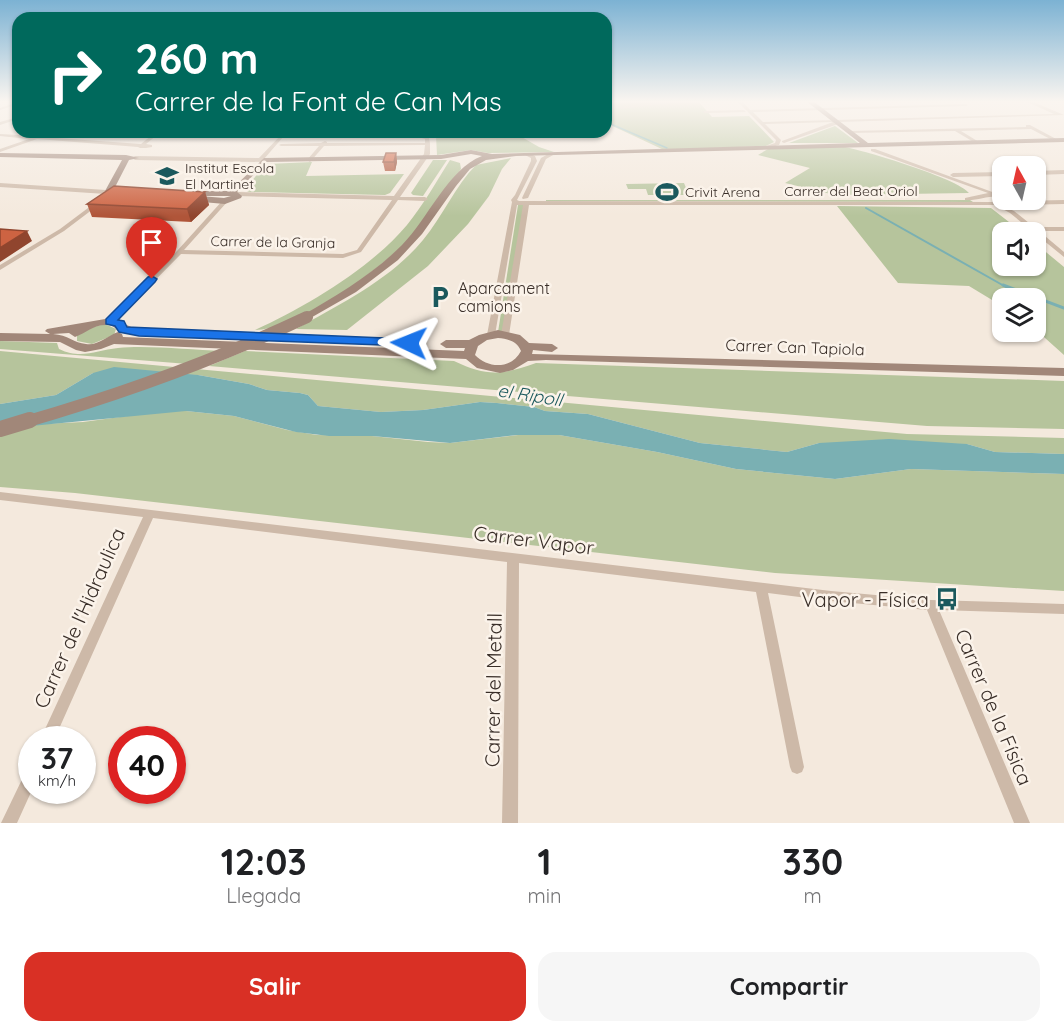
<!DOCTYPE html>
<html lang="es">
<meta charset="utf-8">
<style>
body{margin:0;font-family:Quicksand,sans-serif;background:#f6f6f6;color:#202124;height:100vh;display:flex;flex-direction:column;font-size:22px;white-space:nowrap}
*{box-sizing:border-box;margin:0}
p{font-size:20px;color:#757577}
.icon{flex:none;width:33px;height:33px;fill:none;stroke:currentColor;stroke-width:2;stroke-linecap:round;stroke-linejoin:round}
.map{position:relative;height:823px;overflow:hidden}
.panel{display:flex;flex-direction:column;background:#fff;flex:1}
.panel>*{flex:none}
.hud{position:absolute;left:12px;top:12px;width:600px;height:126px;border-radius:18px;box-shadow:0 2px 4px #0004;background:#00695c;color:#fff;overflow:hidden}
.needle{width:39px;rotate:352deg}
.tools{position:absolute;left:992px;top:156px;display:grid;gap:12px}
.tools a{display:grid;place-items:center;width:54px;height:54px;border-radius:12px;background:#fff;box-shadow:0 2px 4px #0004;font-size:30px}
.speed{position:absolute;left:18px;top:726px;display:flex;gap:12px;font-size:30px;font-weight:700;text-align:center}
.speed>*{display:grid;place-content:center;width:78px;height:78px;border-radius:50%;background:#fff;box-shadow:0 2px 4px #0004;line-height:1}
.speed small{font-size:15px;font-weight:400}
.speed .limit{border:9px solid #d22;background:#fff;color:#111}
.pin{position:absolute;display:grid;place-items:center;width:51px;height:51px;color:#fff;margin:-62px -26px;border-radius:50% 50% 50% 0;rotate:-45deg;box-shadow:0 0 6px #0007}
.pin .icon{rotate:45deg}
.me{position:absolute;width:66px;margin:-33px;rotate:272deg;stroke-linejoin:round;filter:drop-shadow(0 0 4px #0008)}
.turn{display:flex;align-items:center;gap:21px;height:126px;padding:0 24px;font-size:27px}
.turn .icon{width:78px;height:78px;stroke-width:2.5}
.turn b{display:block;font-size:42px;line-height:51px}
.eta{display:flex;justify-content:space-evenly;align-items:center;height:102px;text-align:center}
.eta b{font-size:36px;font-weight:700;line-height:42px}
.action{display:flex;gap:12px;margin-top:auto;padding:12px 24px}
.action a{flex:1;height:69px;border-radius:18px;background:#d93025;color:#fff;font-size:24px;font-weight:700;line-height:69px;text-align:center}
.action a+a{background:#f6f6f6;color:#202124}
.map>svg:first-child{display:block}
.green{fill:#b6c49c}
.water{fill:#7ab0b3}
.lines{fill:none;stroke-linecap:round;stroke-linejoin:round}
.stream-far2{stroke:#7ab0b3;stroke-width:1.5}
.stream-far1{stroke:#7ab0b3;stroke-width:2}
.stream{stroke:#7ab0b3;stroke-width:3}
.street{fill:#cdb9a8;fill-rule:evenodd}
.secondary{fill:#a18779;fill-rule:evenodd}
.secondary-bridge-far1{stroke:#a18779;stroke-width:12}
.secondary-bridge{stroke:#a18779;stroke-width:16}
.wall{fill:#b05539}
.shaded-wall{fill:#90452e}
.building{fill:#cd6342;stroke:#90452e;stroke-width:1.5}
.route{fill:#1a73e8;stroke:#114b97;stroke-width:1.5}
.labels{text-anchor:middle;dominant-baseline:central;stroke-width:5;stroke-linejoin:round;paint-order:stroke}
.far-poi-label{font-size:14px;fill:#392e28;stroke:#fbf3ea;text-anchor:start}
.far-street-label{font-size:14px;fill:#392e28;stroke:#fbf3ea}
.poi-label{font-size:16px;fill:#392e28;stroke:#fbf3ea;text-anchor:start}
.street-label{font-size:16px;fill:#392e28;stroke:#fbf3ea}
.water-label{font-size:18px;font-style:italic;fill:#1b595d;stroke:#fbf3ea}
.near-street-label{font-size:20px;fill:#392e28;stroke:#fbf3ea}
.near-poi-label{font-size:20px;fill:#392e28;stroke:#fbf3ea;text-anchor:end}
</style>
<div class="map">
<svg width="1064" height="823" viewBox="0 0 1064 823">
<rect width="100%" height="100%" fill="#f4e9dd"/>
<path class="green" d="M606 101H698L712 117 749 116 774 142 766 146 664 150 606 123Z
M835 126 858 143H789Z
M421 132H513L539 147 554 152 488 153 471 150 437 155 436 136Z
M844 147C864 150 959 179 969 193L835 195 785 183 810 168 758 155 768 149Z
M511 158 502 169 489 196 468 224 428 266 347 330 296 329C340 304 390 280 423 240 443 216 455 186 476 165Z
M433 160H447L423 196 413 195 411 193Z
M450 160 460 163 461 169C443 193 426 221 405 243 375 273 297 330 255 330 306 307 372 267 407 225 424 204 436 182 450 160Z
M312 162 306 176 404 174 390 193 385 195 250 192 243 190 267 164Z
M684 183 689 195H648L646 189H628L626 184Z
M546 200H970L973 202 546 201Z
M518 205H525L504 333 498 332Z
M837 206 991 208 1022 232H1002V266H1035V243L1064 267V355L1035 329V298H1002V306L969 286 898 283Z
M105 324 116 329 114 335 92 344 77 341V335L86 329Z
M0 341 57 343 59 349C82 360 96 350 118 348 148 345 191 350 222 351L188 364 0 349Z
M0 351 907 434 1064 438V454L995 452 967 444 819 443 787 452 700 443 588 414 545 411 534 407 497 403 480 402 423 410 381 412 318 406 308 395 300 393 267 390 249 384 198 375 93 373 56 395 0 404Z
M245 351 454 361C488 377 501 375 536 363L1064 381V429L927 426 209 366Z
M164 411H186L234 416 287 430 317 435 372 436 428 442 450 443 518 435H559L657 452 736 469 835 479 911 469 1064 474V591L775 573 75 493 0 487V426L83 422Z"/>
<path class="water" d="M114 367 198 375 249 384 267 390 300 393 308 395 318 406 381 412 423 410 480 402 497 403 534 407 545 411 588 414 700 443 787 452 819 443 889 439 967 444 995 452 1064 454V474L911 469 835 479 736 469 657 452 559 435H517L450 443 372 436H329L296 432 234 416 186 411 31 426H0V404L56 395 93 373Z"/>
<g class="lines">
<path class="stream-far2" d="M606 122 667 148"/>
<path class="stream-far1" d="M866 208 1006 287"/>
<path class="stream" d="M1003 285 1064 308"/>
<path class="street" d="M671 101H688L618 109 616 108Z
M737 101H742L750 110 966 104 968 105 966 106 753 112 763 122 1054 114 1025 101H1031L1064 115 838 122V124L784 143 782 142V141L833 122 765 124 781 140 779 145 765 149H763V147L775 143 776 140Z
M18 102V104L0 110V108Z
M744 110 746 112 705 113 703 112 705 111Z
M18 117V119L0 125V122Z
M1026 125H1030L1058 140 1054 141 1031 129 961 131 979 142V144H977L955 131 849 133 847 132 849 131 1026 127Z
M48 132H54L43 137 141 144 152 135 129 132H151L161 134 157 135 146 144 152 145V147C148 148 144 148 140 148L138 147 37 139 0 152V149L29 139 0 136V134L36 136Z
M314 132H375L373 133 284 136 264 159 267 160 264 162 135 160 132 158 135 156 259 158 280 136 165 138 163 137 165 136Z
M401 132H409L429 137 430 144V154L400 197H425L428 199 425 201 398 200 361 252 343 258 181 254 113 323H107L106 321 177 251 223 200 228 201 184 250 343 254 357 250 392 200 237 196 234 194 237 192 394 196 424 154 425 145 324 146 310 162 307 160 319 146H281L279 145 281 144 321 143 325 141 327 142V143H425V139Z
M871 149H875L995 193H1002V197C989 195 978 201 965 200V198L988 193 871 151Z
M528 153 535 156 537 161 517 200 519 201 994 202 1014 211 1034 227H1064V231H1039L1064 252V257L1010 213 995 205H529L509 335 505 337 501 335 523 205H517L495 335 491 337 487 335 512 202 511 200 515 195 531 161V158L525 155Z
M550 153 555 154 546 159 528 198 523 199 522 198 541 158Z
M1064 170V174L1035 175V171Z
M1002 172V176L953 177 950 175 953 173Z
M0 183 106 190 109 192 106 194 0 187Z
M1064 200V204L1013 205 1010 203 1013 201Z
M96 202 101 203 64 231 0 270V265L60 229Z
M0 492 831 591 931 600 1064 604V614L939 610 1030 823H1014L927 610 831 601 768 593 804 767 802 772 797 774 792 772 790 767 756 592 519 563 518 823H502L507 562 153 518 54 740H40L143 517 0 500Z
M32 767V790L17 823H1L27 769Z"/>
<path class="secondary" d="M806 101H813L868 143 1064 138V142L516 156 486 160 470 169 456 186 422 234 398 260 356 292 307 320 303 319V315C338 295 373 274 402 245 428 219 448 169 482 156L471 154 441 159 266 162 237 192 242 196 241 198 225 204 191 201 183 194 187 191H230L264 158 441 155 471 150 492 154 860 143ZM200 196H231L224 198Z
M0 153 126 155 139 158 129 160 113 191 109 194 105 191 122 160 0 157Z
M111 318C118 320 123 324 129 326 138 330 147 326 154 332 147 337 130 335 122 332 115 330 114 324 106 325 93 325 86 333 75 337L69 333 53 334C68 335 74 343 86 344 98 346 107 336 118 332L122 334 123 337 464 351 465 348H446L440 344 446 340H469L479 335 498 330 520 335 529 343 552 344 558 348 552 352 533 350 532 354 1064 368V376L546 360 528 361 513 370 500 373 477 368 466 359 114 344 101 349 85 352 76 350 60 342 0 341V333L50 334 45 331 47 329ZM498 338C508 339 517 341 521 351 512 369 488 369 475 355L478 346 487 340Z"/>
<path class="secondary-bridge-far1" d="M25 422C122 394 216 360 307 317"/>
<path class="secondary-bridge" d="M0 429 30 420"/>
</g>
<path class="wall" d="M396 153 397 162 395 171H385L383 162Z
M205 192 209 205 191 222 92 217 87 204Z"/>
<path class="shaded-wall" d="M396 153 397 162 395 171 394 162Z
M205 192 209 205 191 222 187 209Z
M27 231 32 241 0 262V248Z"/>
<path class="building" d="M386 153H396L394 162H383Z
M114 186 205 192 187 209 87 204Z
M0 229 27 231 0 248Z"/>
<linearGradient id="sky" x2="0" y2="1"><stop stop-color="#7cb2d3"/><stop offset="0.47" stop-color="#faf5f0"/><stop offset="1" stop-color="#faf5f0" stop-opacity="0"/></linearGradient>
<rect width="1064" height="216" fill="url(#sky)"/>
<path class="route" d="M152 276 157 279 155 282 118 320 124 321 127 327 409 339 415 343 409 346 139 336 119 332 115 326 106 324V319L148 277Z"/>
<defs>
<g id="school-bare" transform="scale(1.8)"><path d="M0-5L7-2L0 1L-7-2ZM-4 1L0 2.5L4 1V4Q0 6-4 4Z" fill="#1b595d" stroke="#fbf3ea" stroke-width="2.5" paint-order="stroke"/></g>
<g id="stadium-bare" transform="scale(1.8)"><path d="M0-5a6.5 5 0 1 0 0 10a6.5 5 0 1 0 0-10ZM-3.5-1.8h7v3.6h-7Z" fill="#1b595d" stroke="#fbf3ea" stroke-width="2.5" paint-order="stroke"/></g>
<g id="parking-bare" transform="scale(1.8)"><path d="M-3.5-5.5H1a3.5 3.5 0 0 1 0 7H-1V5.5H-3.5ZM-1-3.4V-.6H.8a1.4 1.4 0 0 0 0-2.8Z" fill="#1b595d" stroke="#fbf3ea" stroke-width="2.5" paint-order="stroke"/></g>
<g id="bus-bare" transform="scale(1.8)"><path d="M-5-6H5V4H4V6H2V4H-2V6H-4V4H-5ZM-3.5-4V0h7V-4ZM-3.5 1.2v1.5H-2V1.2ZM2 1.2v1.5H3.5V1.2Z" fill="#1b595d" stroke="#fbf3ea" stroke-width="2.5" paint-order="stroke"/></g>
</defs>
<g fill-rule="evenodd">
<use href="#school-bare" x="167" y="176"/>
<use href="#stadium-bare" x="667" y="192"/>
<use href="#parking-bare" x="440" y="297"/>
<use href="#bus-bare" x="947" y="599"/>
</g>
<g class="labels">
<g class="far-poi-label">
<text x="185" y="168">Institut Escola<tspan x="185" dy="16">El Martinet</tspan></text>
<text x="685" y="192">Crivit Arena</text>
</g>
<g class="far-street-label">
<text x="851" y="191">Carrer del Beat Oriol</text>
<text transform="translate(273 242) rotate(1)">Carrer de la Granja</text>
</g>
<g class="poi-label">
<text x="458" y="288">Aparcament<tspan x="458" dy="18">camions</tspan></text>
</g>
<g class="street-label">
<text transform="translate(795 347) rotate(2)">Carrer Can Tapiola</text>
</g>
<g class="water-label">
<text transform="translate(530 395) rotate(9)">el Ripoll</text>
</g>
<g class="near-street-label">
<text transform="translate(534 540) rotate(7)">Carrer Vapor</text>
<text transform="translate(79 618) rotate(-66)">Carrer de l'Hidraulica</text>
<text transform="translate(493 690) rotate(-89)">Carrer del Metall</text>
<text transform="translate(994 707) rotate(67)">Carrer de la Física</text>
</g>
<g class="near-poi-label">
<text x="929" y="599">Vapor - Física</text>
</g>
</g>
</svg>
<div class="tools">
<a><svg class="needle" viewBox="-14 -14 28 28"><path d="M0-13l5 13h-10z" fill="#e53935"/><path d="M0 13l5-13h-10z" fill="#757577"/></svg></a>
<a><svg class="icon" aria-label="sound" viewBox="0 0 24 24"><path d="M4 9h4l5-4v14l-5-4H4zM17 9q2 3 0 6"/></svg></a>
<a><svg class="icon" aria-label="layers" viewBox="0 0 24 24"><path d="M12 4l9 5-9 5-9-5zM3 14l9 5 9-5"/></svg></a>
</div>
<div class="speed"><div>37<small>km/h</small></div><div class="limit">40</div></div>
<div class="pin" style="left:152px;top:279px;background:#d93025"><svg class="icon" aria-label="arrive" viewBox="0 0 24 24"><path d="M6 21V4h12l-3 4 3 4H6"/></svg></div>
<svg class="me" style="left:409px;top:343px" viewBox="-20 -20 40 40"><path d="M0-17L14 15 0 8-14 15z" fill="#1a73e8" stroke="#fff" stroke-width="4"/></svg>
<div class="hud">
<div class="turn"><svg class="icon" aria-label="right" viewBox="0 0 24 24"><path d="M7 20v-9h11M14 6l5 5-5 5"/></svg><div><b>260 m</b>Carrer de la Font de Can Mas</div></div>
</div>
</div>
<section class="panel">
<div class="eta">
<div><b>12:03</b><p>Llegada</p></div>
<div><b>1</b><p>min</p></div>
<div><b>330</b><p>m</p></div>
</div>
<div class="action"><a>Salir</a><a>Compartir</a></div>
</section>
